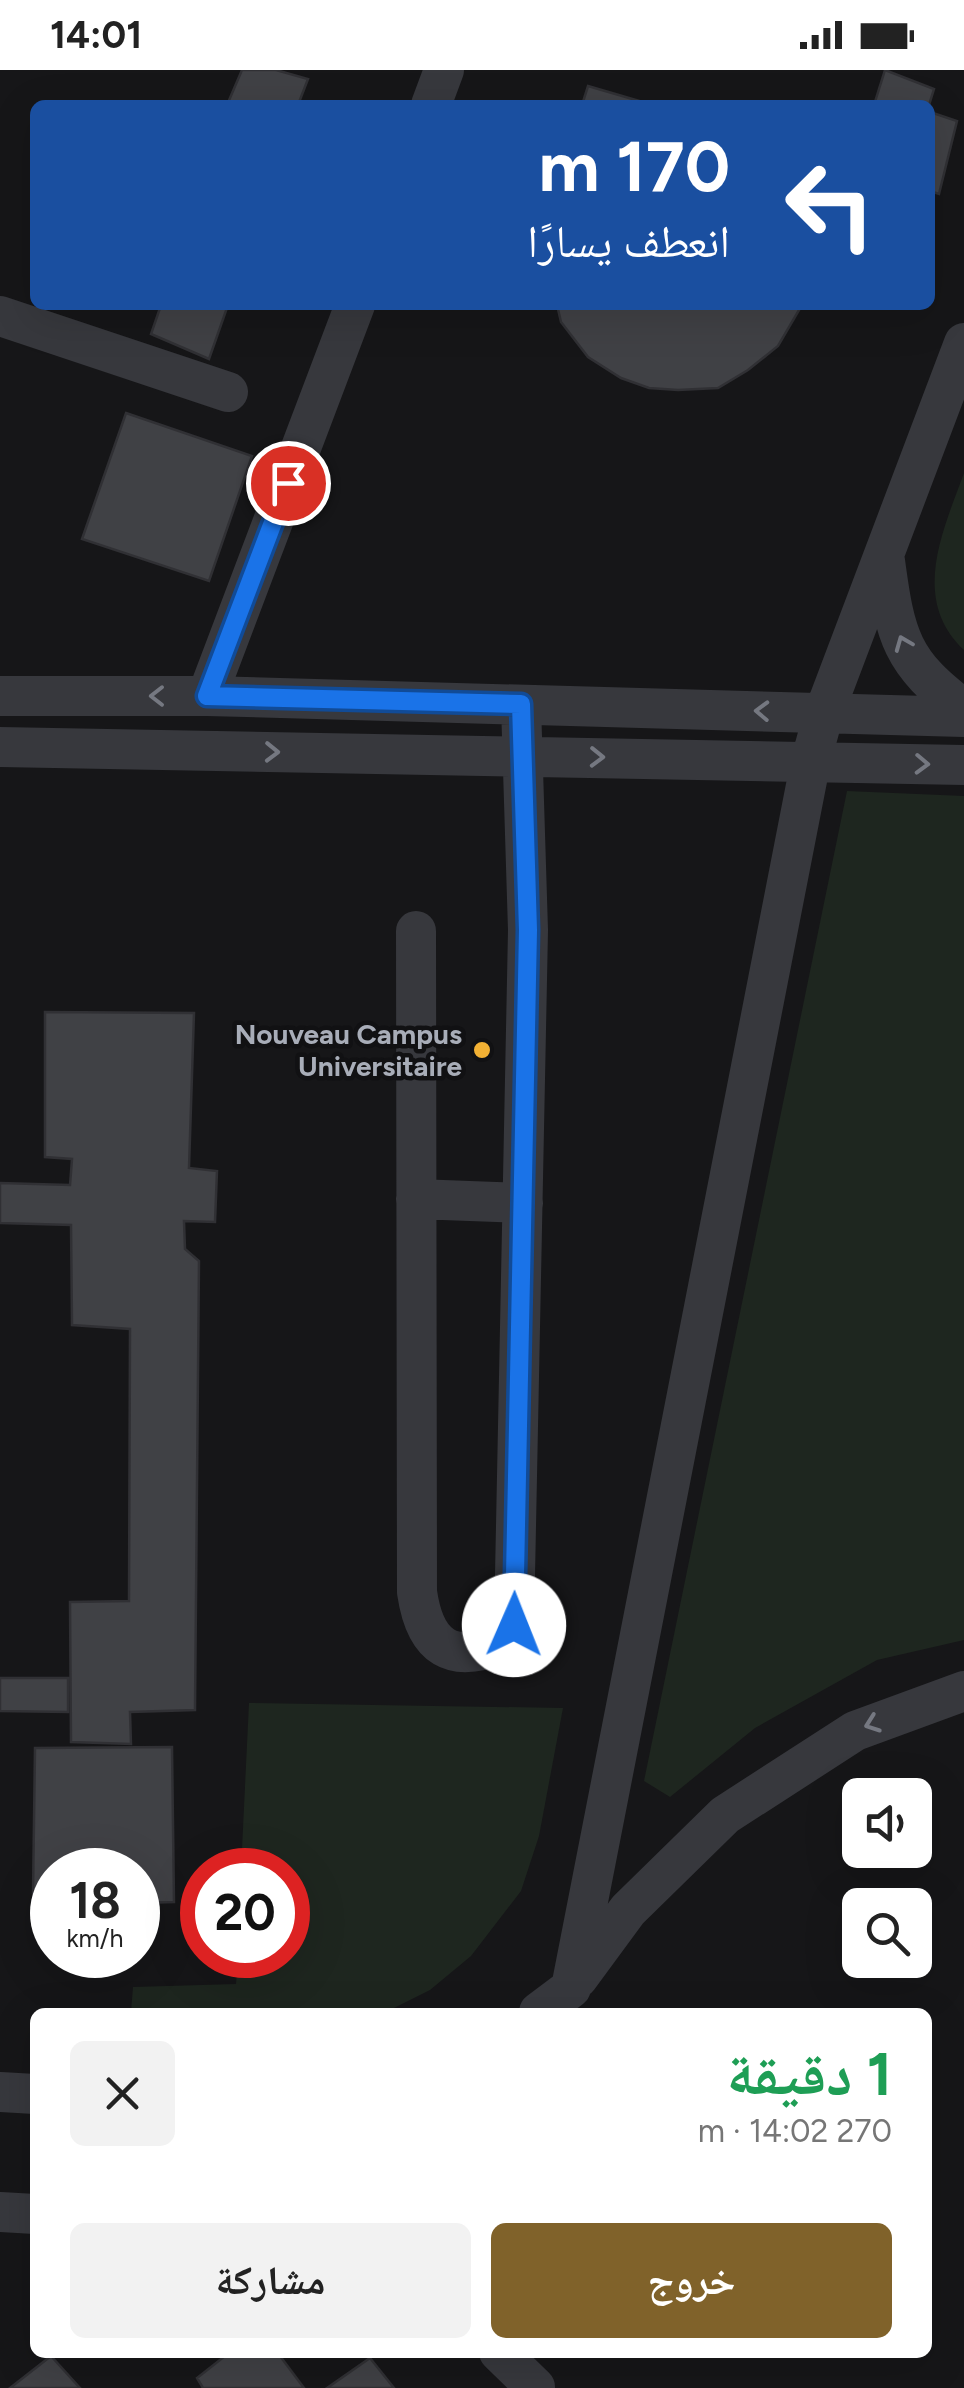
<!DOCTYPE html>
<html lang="ar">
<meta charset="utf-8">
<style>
body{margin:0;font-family:Figtree,"Noto Naskh Arabic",sans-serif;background:#f2f2f2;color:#222;direction:rtl;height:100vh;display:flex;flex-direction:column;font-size:38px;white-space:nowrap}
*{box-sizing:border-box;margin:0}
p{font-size:32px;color:#767676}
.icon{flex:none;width:55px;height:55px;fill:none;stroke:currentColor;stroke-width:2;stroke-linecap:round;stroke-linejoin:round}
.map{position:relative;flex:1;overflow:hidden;direction:ltr}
.panel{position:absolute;left:30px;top:1938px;width:902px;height:350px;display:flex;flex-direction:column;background:#fff;border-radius:15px;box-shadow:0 10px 40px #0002;direction:rtl}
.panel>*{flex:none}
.banner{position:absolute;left:30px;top:30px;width:905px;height:210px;border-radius:15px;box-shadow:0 10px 40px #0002;direction:rtl;background:#1a4fa0;color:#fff;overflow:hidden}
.fabs{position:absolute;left:842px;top:1708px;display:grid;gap:20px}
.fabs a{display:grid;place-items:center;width:90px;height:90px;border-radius:15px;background:#fff;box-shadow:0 10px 40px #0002;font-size:50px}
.speed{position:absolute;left:30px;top:1778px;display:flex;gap:20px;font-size:50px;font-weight:700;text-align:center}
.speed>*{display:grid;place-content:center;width:130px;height:130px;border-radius:50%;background:#fff;box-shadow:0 10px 40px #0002;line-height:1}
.speed small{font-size:25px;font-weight:400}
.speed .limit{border:15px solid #d22;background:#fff;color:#111}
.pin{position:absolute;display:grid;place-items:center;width:85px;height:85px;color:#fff;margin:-42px;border:5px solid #fff;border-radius:50%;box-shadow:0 2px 10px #0007}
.me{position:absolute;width:110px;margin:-55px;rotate:1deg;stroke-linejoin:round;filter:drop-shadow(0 0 8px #0008)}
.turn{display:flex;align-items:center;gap:35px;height:210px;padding:0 40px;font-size:45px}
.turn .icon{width:130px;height:130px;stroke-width:2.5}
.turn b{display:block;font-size:70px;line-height:85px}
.round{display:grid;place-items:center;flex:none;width:105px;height:105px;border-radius:15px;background:#f2f2f2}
.summary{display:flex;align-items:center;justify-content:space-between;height:170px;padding:0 40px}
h1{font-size:60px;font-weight:700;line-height:75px;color:#1e9e55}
.action{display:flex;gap:20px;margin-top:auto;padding:20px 40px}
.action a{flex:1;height:115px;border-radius:15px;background:#80622a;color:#fff;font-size:40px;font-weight:700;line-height:115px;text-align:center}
.action a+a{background:#f2f2f2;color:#222}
.status{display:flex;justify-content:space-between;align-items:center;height:70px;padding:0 50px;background:#fff;direction:ltr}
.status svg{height:28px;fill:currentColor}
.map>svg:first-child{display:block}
.green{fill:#1e261f}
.building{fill:#404145;stroke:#303034;stroke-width:2.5}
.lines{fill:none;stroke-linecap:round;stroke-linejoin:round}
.minor{stroke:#37383d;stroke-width:40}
.oneway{stroke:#757881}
.route-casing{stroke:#114b97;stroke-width:25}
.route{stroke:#1a73e8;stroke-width:18}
.poi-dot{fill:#f2b134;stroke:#111113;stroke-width:4}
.labels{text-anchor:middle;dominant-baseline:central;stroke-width:9;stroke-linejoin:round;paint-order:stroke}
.poi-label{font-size:28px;font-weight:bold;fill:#a8adb8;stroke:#111113;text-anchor:end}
</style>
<div class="status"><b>14:01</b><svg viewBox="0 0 49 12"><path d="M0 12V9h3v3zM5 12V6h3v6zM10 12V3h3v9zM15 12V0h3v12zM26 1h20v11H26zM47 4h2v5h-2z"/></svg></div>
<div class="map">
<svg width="964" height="2318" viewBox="0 0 964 2318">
<rect width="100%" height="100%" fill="#161618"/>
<path class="green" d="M964 403V580C910 529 943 461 964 403Z
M847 721 964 726V1570L877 1590 755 1658 670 1727 644 1711Z
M249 1633 563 1638 539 1766 521 1821 471 1886 430 1920 386 1942H131L133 1917 236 1914 238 1885H288V1800H241Z"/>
<path class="building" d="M242 0H276L308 9 298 35H227Z
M885 0 934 19 929 35H874Z
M588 16 653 35H582Z
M930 42 957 51 939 124 930 121Z
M161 235H228L209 289 151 264Z
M557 235H802L778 276 748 300 718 318 678 320 649 318 621 308 588 287 561 252Z
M126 343 252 386 209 511 82 469Z
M45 942 194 943 189 1098 217 1101 215 1152 184 1151 185 1179 199 1191 195 1640 130 1642 131 1674 71 1672 70 1532 129 1531 130 1259 72 1255 71 1155 0 1153V1113L70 1115 72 1089 45 1087Z
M0 1608H68V1642L0 1641Z
M172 1677 174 1832 139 1833 138 1847V1800H52V1823H33L35 1678Z
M230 2282H277L304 2318H203L197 2308Z
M51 2286 80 2318H10Z
M370 2288 394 2318H327Z"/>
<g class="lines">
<path class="minor" d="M431 35 444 0
M0 246 228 322
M885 491C895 566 901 593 964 639
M0 626H207L964 647
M207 626 355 235
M0 677 964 695
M416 861 417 1522C425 1577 451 1596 505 1572L514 1555 528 860 521 635
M416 1129 523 1133
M578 1908 628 1840 725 1745 855 1661 964 1621
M539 1942 571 1918 811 690 824 643 964 273
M0 2022 35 2024
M0 2142 35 2144
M499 2282 535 2317"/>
</g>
<defs><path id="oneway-chevron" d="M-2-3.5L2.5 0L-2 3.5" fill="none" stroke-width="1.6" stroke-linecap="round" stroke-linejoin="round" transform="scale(2.5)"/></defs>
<g class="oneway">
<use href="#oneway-chevron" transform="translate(903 573) rotate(-112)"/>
<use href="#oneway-chevron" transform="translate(157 626) rotate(-180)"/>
<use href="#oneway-chevron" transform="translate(762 641) rotate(-178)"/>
<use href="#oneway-chevron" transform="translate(272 682) rotate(1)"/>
<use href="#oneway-chevron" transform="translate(597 687) rotate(1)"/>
<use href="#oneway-chevron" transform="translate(922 694) rotate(2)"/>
<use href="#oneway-chevron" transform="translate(872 1654) rotate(160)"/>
</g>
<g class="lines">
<g class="route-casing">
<path id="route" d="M288 413 207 626 521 634 528 860 514 1555"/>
</g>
<use href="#route" class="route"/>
</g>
<circle class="poi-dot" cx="482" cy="980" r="10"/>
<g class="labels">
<g class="poi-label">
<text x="462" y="964">Nouveau Campus<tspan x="462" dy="32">Universitaire</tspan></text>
</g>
</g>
</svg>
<div class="fabs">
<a><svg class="icon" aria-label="sound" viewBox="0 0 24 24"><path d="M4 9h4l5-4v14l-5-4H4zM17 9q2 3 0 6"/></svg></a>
<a><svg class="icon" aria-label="search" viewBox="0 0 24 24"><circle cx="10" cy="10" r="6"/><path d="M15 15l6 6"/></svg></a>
</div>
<div class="speed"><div>18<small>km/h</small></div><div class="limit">20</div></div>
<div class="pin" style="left:288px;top:413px;background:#d93025"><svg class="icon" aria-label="arrive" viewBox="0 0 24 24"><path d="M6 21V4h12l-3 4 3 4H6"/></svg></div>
<svg class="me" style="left:514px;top:1555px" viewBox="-20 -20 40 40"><circle r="19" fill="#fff"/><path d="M0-13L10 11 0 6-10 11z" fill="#1a73e8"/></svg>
<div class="banner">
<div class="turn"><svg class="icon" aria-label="left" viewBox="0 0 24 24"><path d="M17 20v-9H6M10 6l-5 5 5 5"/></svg><div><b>170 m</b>انعطف يسارًا</div></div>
</div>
<section class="panel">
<div class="summary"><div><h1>1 دقيقة</h1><p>270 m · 14:02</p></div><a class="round"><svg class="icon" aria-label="close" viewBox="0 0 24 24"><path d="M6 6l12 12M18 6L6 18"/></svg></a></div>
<div class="action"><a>خروج</a><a>مشاركة</a></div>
</section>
</div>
